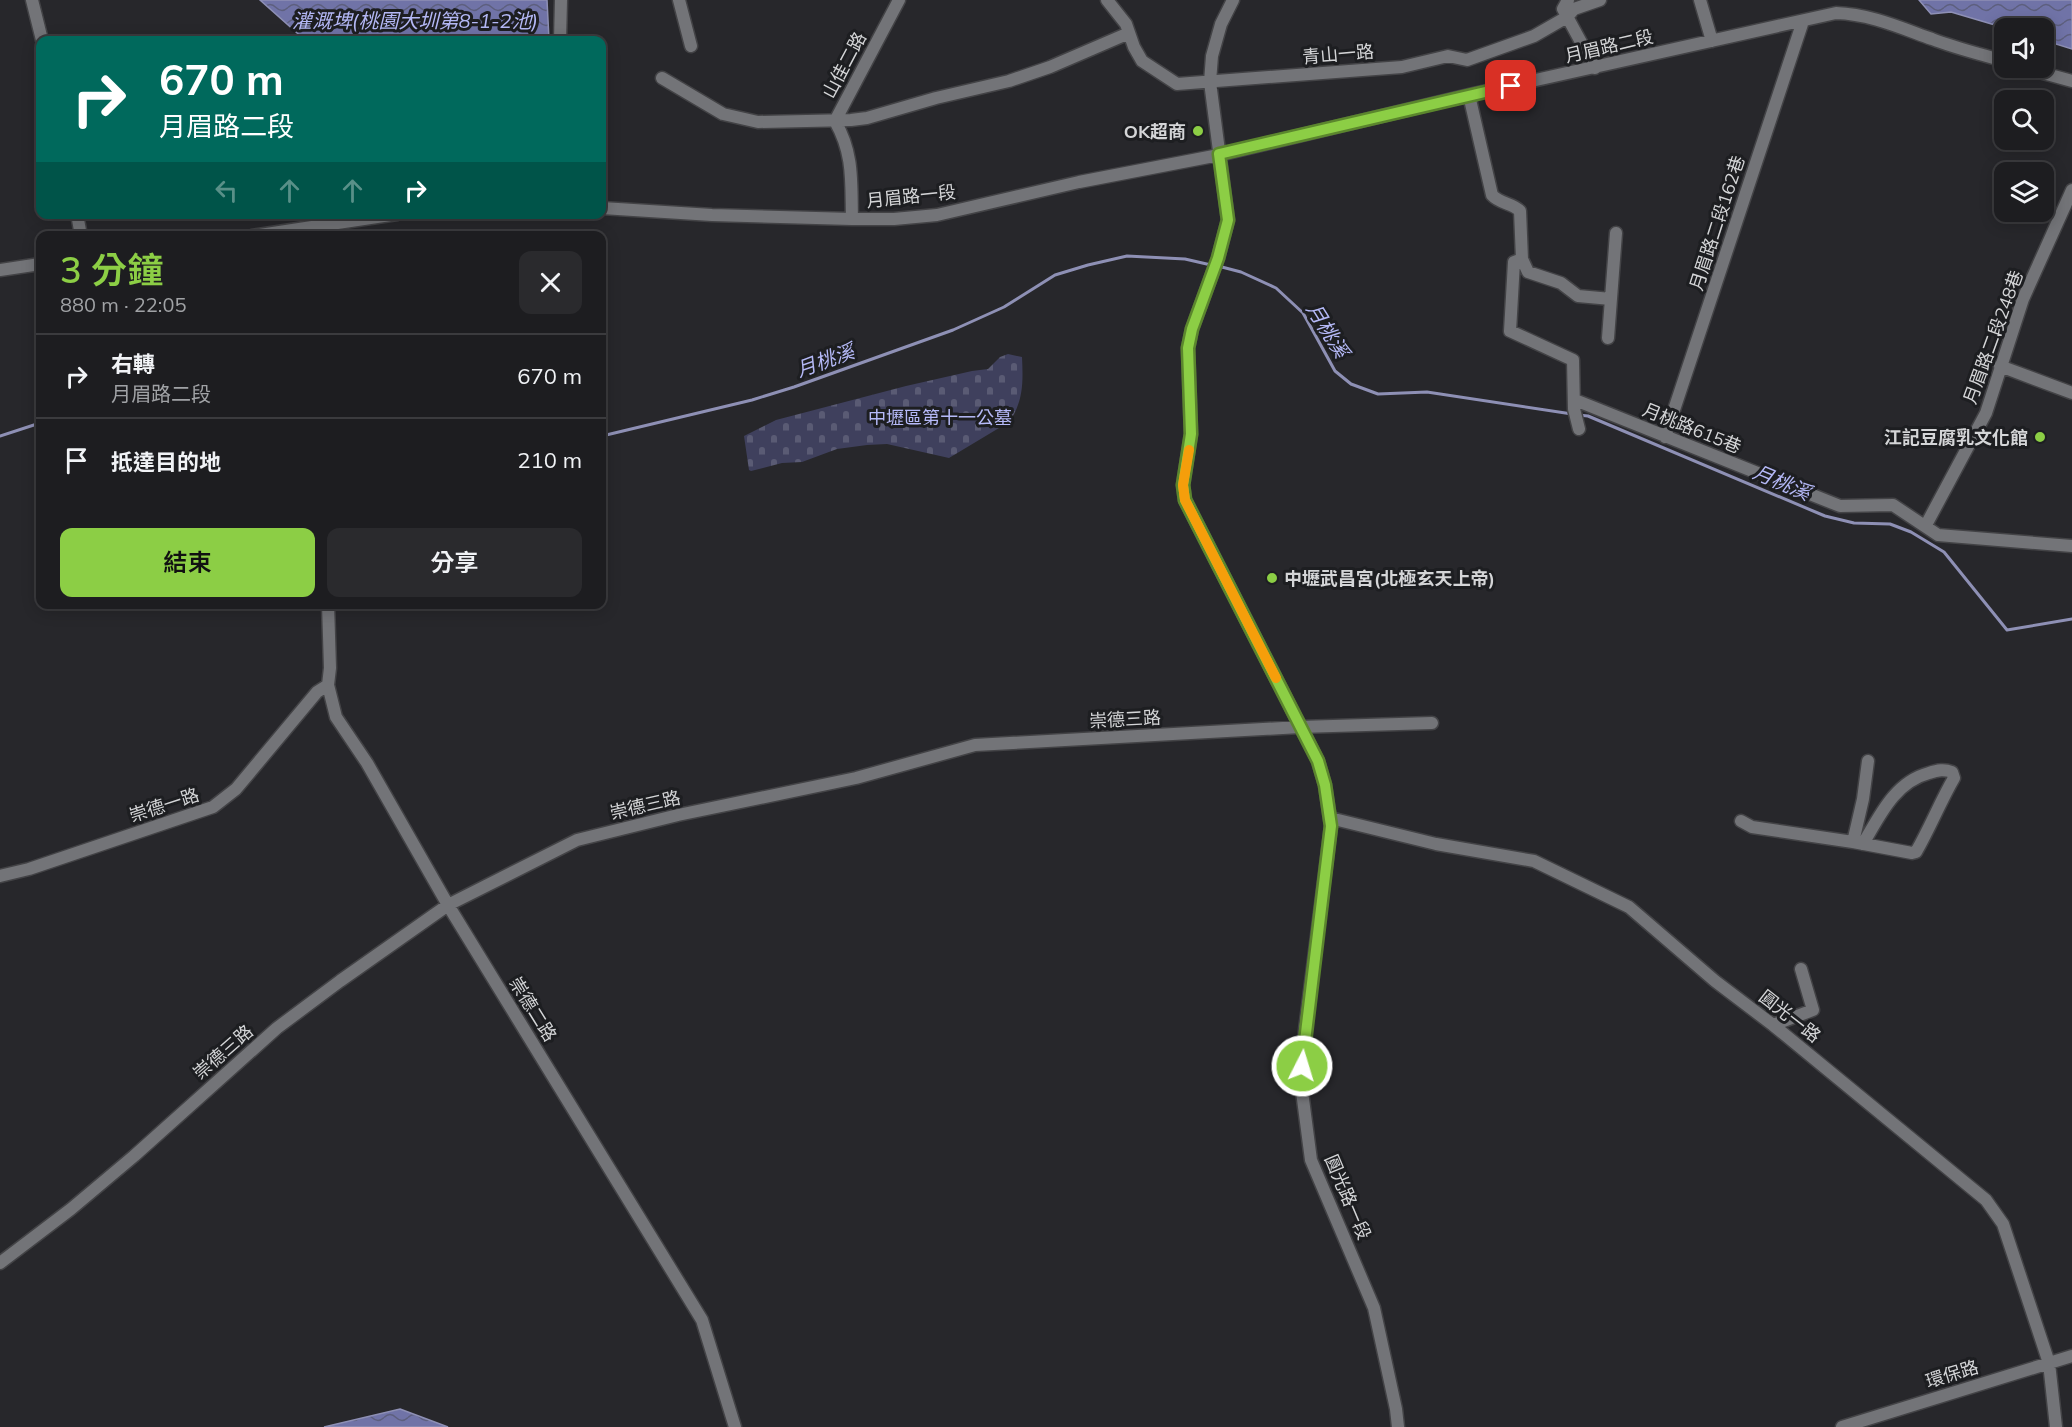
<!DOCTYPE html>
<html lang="zh-TW">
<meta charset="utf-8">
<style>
body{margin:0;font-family:Mulish,"Noto Sans TC",sans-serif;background:#2a2a2d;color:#f1f3f6;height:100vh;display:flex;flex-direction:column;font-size:22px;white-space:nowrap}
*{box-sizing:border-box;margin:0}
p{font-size:20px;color:#a0a2a5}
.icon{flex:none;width:33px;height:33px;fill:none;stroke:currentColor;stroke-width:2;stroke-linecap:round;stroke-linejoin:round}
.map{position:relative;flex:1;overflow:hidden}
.drawer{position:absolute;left:36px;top:231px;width:570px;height:378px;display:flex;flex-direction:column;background:#1d1d20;border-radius:12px;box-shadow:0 3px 15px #0003,0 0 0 2px #3b3b3e}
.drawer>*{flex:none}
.guide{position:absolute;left:36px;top:36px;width:570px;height:183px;border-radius:12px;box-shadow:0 3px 15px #0003,0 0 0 2px #3b3b3e;background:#00695c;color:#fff;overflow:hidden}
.tools{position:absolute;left:1994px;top:18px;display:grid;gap:12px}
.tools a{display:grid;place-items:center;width:60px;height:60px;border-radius:12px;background:#1d1d20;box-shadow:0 3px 15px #0003,0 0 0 2px #3b3b3e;font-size:30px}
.pin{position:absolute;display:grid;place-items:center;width:51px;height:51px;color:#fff;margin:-26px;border-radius:12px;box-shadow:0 3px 9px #0006}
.me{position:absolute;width:66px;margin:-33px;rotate:5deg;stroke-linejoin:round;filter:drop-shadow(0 0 4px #0008)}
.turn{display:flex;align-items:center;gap:21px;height:126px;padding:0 24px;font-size:27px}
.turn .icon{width:78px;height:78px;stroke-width:2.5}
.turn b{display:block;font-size:42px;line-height:51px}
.lanes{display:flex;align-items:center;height:57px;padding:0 24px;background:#0003;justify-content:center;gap:30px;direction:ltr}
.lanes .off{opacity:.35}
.round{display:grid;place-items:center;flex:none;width:63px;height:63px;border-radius:12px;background:#2a2a2d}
.summary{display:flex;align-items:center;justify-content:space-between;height:102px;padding:0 24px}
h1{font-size:36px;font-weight:600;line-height:45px;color:#8cce45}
.button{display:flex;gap:12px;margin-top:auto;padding:12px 24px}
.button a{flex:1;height:69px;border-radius:12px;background:#8cce45;color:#111;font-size:24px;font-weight:600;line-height:69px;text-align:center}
.button a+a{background:#2a2a2d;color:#f1f3f6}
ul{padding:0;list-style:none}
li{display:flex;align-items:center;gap:18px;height:84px;padding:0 24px;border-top:2px solid #3b3b3e}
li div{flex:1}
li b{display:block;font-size:22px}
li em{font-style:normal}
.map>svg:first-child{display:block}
.cemetery{fill:url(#cemetery-stones)}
.water{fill:url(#water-waves);stroke:#8e90b5;stroke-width:1.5}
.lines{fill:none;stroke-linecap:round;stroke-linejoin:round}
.stream{stroke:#8e90b5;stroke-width:3}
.minor-casing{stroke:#434346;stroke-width:15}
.minor{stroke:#737478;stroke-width:12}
.route-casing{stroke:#5b862d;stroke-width:15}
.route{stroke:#8cce45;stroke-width:10}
.slow{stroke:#f59e0b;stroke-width:10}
.poi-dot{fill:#8cce45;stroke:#1d1e21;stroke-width:2}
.labels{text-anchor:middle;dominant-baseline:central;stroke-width:6;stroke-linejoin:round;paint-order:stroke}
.street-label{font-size:18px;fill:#d4d5d7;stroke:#1d1e21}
.poi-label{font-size:18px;font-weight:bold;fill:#d4d5d7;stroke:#1d1e21;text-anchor:end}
.park-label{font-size:18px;fill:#b6baf9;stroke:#1d1e21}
.water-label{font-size:20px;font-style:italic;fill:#b4b8f6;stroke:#1d1e21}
</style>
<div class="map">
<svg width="2072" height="1427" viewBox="0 0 2072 1427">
<defs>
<pattern id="cemetery-stones" width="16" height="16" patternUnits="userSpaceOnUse" patternTransform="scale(1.5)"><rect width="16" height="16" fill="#3f405d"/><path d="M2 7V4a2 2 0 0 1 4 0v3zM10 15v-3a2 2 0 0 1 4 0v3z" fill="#5a5b74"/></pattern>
<pattern id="water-waves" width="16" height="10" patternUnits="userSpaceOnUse" patternTransform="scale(1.5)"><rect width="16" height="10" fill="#7073a7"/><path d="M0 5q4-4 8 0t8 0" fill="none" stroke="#5d5f7e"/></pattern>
</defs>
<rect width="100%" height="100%" fill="#27272b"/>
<path class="cemetery" d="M1008 354 1022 357C1023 381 1024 401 1009 422L949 458 887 444 867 445 837 449 802 462 782 463 751 471 749 470 744 436 776 420 906 386 972 371 988 369 1000 357Z"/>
<path class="water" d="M260 0H547L549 40H305Z
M1919 0H2072V49L2043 40V28H2005L1951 12 1931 14Z
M400 1409 448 1427H324Z"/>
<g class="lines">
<path class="stream" d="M1218 266 1241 272 1276 288 1303 313 1335 371 1351 384 1378 394 1427 392 1572 414
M1578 415 1588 416 1825 516 1854 523 1890 524 1911 532 1944 552 2007 630 2072 619
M0 436 40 423
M602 436 752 400 794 387 953 330 1004 307 1055 275 1088 265 1127 256 1185 259 1211 265"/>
<g class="minor-casing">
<path id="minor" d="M32 0 42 40
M679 0 691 46
M1107 0 1126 24 1134 47 1142 61 1177 84 1402 67 1448 56 1467 60 1534 36 1567 17 1574 9 1600 0
M1233 0 1221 24 1212 56 1210 82 1228 220 1218 258 1192 329 1188 348 1191 434 1183 485 1185 500 1318 761 1325 785 1331 826 1305 1030 1301 1084 1311 1160 1374 1308 1396 1409 1398 1427
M1568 0 1563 9 1595 68
M1700 0 1712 41
M560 40 561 0
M2025 68 2072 81
M662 78 723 114 758 122 851 120 867 118 936 98 1009 81 1050 67 1129 33
M1469 95 1492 195C1500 204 1513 203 1520 211L1522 259 1514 262 1510 331 1573 360 1574 409 1579 429
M602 208 712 215 852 219H894L937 215 1079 182 1219 155 1469 95 1836 13C1870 14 1901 28 1932 39 1955 48 1980 54 2004 61
M77 214 81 236
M852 219C851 182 854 154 835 121L899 0
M252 236 397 214
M1522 259 1528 272 1561 283 1578 296 1611 299
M0 270 40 264
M1608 338 1616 233
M2000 366 2072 393
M1575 400 1840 506 1893 505 1938 535 2072 546
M1665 437 1803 21
M1926 525 1986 413 2023 299 2072 190
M328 604 330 668 328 685 336 717 367 763 448 905 702 1320 735 1427
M1330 818 1436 844 1534 861 1629 907 1715 981 1773 1025 1986 1200 2003 1224 2049 1363 2056 1427
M1741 821 1752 827 1853 842 1912 853 1916 852C1930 828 1940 802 1954 778L1952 772C1944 769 1938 770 1929 773 1895 782 1880 815 1863 844
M1853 842 1863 799 1868 761
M0 876 29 869 213 807 236 789 317 692 328 685
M1773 1025 1813 1010 1801 969
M0 1263 71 1209 134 1156 277 1028 340 981 448 905 577 840 678 815 856 778 975 745 1300 727 1432 723
M1842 1427 2072 1356"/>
</g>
<use href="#minor" class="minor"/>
</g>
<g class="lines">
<g class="route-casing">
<path id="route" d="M1302 1066 1331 826 1325 785 1318 761 1185 500 1183 485 1191 434 1188 348 1192 329 1218 258 1228 220 1219 154 1511 86"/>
</g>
<use href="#route" class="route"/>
<path class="slow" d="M1189 450 1183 485 1185 500 1276 678"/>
</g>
<g class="poi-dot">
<circle cx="1198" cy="131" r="6"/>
<circle cx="2040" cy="437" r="6"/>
<circle cx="1272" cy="578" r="6"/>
</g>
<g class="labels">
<g class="street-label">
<text transform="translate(1609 46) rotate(-13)">月眉路二段</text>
<text transform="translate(1338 54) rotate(-5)">青山一路</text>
<text transform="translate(844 65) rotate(-62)">山佳二路</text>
<text transform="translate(911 196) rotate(-6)">月眉路一段</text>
<text transform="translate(1717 223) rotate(-72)">月眉路二段162巷</text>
<text transform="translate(1993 337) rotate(-70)">月眉路二段248巷</text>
<text transform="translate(1692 428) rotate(22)">月桃路615巷</text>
<text transform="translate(1125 719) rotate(-3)">崇德三路</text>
<text transform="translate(164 805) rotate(-18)">崇德一路</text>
<text transform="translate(645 805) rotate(-13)">崇德三路</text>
<text transform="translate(533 1009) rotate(58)">崇德二路</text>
<text transform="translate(1790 1016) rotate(38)">圓光一路</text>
<text transform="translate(223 1052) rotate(-41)">崇德三路</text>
<text transform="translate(1348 1197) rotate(67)">圓光路一段</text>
<text transform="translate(1952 1374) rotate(-17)">環保路</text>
</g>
<g class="poi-label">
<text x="1186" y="131">OK超商</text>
<text x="2028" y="437">江記豆腐乳文化館</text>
<text x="1284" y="578" text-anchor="start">中壢武昌宮(北極玄天上帝)</text>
</g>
<g class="park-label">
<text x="940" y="417">中壢區第十一公墓</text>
</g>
<g class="water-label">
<text x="415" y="20">灌溉埤(桃園大圳第8-1-2池)</text>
<text transform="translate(1328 330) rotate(58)">月桃溪</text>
<text transform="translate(825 360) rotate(-20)">月桃溪</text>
<text transform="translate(1782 482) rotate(23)">月桃溪</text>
</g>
</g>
</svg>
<div class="tools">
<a><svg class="icon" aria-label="sound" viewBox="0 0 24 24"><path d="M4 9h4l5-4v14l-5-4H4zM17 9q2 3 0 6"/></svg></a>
<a><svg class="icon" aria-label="search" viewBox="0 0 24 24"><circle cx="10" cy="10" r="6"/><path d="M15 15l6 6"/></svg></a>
<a><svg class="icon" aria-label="layers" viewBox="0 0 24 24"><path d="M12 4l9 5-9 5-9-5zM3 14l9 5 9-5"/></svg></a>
</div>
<div class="pin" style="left:1511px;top:86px;background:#d93025"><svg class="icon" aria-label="arrive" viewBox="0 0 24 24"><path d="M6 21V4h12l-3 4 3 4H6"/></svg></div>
<svg class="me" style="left:1302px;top:1066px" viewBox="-20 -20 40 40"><circle r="17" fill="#8cce45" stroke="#fff" stroke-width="3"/><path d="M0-11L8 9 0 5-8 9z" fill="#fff"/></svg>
<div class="guide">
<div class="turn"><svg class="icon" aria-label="right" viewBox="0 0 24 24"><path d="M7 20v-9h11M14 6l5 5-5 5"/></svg><div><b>670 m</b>月眉路二段</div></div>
<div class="lanes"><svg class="icon off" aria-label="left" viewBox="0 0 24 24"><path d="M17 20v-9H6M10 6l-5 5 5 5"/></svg><svg class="icon off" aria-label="ahead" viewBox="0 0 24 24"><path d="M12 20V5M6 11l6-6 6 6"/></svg><svg class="icon off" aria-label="ahead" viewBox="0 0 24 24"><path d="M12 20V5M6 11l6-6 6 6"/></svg><svg class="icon" aria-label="right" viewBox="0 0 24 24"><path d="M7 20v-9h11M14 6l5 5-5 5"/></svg></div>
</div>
<section class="drawer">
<div class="summary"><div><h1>3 分鐘</h1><p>880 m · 22:05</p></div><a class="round"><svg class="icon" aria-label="close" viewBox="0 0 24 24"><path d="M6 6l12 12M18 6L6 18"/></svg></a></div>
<ul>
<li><svg class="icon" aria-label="right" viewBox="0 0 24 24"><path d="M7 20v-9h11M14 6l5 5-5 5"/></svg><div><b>右轉</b><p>月眉路二段</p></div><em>670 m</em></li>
<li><svg class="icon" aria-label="arrive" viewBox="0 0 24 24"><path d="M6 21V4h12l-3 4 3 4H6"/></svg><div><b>抵達目的地</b></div><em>210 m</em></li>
</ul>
<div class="button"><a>結束</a><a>分享</a></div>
</section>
</div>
